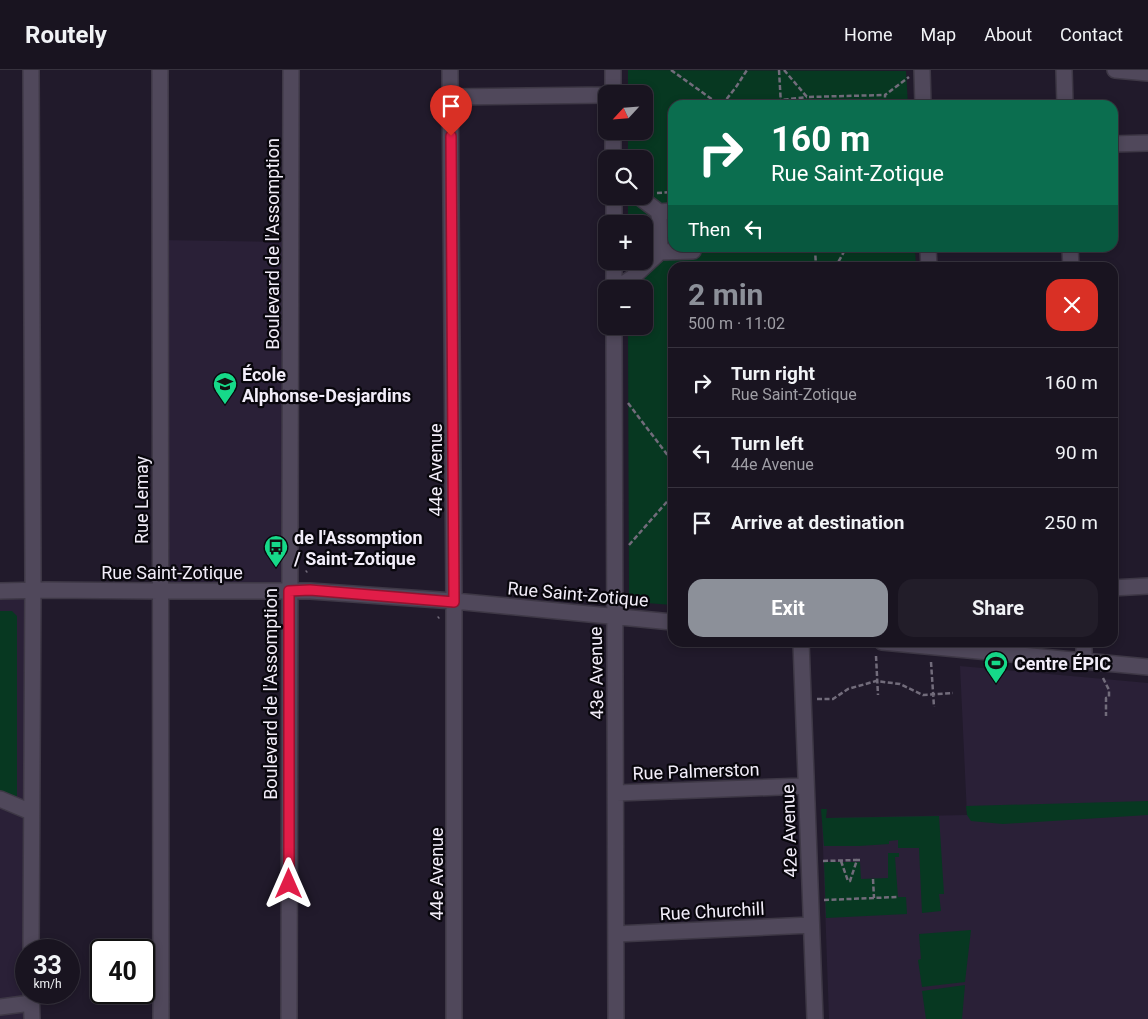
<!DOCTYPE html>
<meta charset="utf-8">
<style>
body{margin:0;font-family:Roboto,sans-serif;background:#221d29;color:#f1f3f6;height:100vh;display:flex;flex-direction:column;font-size:19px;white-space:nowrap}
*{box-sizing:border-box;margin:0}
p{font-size:16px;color:#9f9ea5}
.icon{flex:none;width:28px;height:28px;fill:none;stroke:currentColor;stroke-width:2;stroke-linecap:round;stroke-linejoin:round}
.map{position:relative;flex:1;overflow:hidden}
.sheet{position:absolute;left:668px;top:192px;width:450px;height:385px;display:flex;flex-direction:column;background:#191420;border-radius:15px;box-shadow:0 2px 8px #0003,0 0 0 1px #37333e}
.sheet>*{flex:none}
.hud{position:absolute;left:668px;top:30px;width:450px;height:152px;border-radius:15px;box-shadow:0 2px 8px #0003,0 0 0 1px #37333e;background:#0b6e4f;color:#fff;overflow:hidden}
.needle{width:32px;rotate:244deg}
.controls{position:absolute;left:598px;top:15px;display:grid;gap:10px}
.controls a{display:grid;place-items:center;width:55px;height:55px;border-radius:10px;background:#191420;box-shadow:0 2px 8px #0003,0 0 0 1px #37333e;font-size:25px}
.speed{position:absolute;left:15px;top:869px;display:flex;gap:10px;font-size:25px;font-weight:700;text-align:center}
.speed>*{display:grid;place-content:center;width:65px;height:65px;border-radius:50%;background:#191420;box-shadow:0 2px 8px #0003,0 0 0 1px #37333e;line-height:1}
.speed small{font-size:12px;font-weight:400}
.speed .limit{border:2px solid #111;border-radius:8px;background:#fff;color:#111}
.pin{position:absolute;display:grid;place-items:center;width:42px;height:42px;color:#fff;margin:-51px -21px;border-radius:50% 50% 50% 0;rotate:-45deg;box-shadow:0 0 5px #0007}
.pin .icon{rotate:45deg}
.me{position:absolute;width:55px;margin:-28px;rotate:0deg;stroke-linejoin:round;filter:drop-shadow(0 0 4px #0008)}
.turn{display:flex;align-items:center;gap:18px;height:105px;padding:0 20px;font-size:22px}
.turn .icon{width:65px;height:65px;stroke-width:2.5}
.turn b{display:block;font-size:35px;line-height:42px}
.then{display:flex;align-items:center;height:48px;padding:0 20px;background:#0003;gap:10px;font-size:19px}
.round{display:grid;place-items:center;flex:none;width:52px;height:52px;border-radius:15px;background:#221d29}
.summary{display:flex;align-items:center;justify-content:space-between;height:85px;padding:0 20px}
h1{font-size:30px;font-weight:700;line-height:38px;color:#8c9099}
.primary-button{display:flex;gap:10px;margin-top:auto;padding:10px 20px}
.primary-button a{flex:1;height:58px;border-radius:15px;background:#8c9099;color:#fff;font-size:20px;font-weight:700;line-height:58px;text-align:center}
.primary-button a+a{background:#221d29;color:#f1f3f6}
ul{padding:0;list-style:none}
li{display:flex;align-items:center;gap:15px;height:70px;padding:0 20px;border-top:1px solid #37333e}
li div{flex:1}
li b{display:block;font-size:19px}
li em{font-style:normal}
header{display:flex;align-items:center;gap:30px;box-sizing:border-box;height:70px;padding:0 25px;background:#191420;border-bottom:1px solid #37333e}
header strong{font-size:24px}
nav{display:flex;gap:28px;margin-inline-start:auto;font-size:18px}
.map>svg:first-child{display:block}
.built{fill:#2a2037}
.green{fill:#073821}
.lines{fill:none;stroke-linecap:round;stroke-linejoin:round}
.minor-casing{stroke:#3e3846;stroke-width:18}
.path{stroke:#726c7b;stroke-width:2.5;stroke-dasharray:5 2.5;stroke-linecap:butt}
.minor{stroke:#50485b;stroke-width:15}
.route-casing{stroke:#92132f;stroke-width:12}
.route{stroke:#e11d48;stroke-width:9}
.labels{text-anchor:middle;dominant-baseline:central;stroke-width:4.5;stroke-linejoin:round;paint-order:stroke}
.street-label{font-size:18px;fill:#f2edf9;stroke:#09070d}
.poi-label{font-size:18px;font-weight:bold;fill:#f2edf9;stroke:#09070d;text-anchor:start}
</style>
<header>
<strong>Routely</strong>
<nav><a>Home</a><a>Map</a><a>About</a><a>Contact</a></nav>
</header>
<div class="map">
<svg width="1148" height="949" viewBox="0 0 1148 949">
<rect width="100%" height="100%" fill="#211a2b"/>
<path class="built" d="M159 170 291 172 289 521H160Z
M33 520 26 880V922L32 949H0V521Z
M960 596 1148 613V949H829L822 748 967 745Z"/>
<path class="green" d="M628 0 906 1 908 35H672V178H915L916 197 672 198V535L634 532 629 528 628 256H644V219H628V191H644V154H628V126H644V89H628V61H644V24H628Z
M0 541H12L17 546V729L0 722Z
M1148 731V745L1003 754 971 751 967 745 966 736Z
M821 739H827L826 748 939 746 944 824H939L941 841 922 843 919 778H898V770L889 771V774L859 776H824Z
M888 783H899V787H895L898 827H906L907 844 826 848 824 792H860L861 809 888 808Z
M971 860 965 912 922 917 918 890 921 889 919 864Z
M965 915 962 949H926L922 921Z"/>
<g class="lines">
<g class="minor-casing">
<path id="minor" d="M31 0 33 508 31 880
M160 0 161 949
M450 0 454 531V949
M613 0V24
M922 0 923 35
M1064 0 1065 35
M1115 0 1148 3
M451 27 606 25
M613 61V89
M1112 74 1148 73
M614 126V154
M638 126 659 142
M928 178 929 198
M1070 178 1071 198
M660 182 659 142 672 141
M614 191V219
M616 219 632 208 660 182 693 181V178
M614 256 616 949
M1112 518 1148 516
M0 521 46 520 160 521H310L454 531 672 552
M801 572 815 949
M882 572 1148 597
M1084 572V590
M617 723 806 716
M0 729 31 742
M616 864 811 855
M31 922 32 949
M0 937 31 933
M289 949 291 0"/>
</g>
<path class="path" d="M671 0 720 35
M779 0 781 35
M784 0 807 27 885 25
M722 35 736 17 747 0
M739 35 807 27
M885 35V25L909 7
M657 123 672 122
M815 178 816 198
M674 197V198
M835 198 846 178
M628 333 672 391
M629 475 672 426
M306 502 307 501
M599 528 600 529
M273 540 274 539
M438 548 439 547
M876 586 878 625
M931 592 934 637
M995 598 996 608
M1103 608 1109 620V627L1106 628V646
M817 629H833L848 619 876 611 900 614 923 625 953 623
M823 791 857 790
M841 791 848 811H850L857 790H860
M873 809 874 828
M824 830 898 827"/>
<use href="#minor" class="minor"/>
</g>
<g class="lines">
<g class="route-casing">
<path id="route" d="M289 814V521L310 520 454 532 451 66"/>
</g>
<use href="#route" class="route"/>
</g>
<defs>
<g id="school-pin" transform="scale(1.25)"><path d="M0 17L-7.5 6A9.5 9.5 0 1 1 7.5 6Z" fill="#16d989" stroke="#09070d"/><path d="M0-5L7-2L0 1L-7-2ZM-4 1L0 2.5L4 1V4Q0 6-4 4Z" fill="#111"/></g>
<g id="bus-pin" transform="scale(1.25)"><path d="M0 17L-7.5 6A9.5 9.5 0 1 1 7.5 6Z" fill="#16d989" stroke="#09070d"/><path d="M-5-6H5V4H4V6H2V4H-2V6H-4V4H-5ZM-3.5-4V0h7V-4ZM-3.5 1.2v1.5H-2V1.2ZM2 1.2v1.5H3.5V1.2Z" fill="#111"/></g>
<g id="stadium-pin" transform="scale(1.25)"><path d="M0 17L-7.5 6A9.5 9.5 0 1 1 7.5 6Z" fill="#16d989" stroke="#09070d"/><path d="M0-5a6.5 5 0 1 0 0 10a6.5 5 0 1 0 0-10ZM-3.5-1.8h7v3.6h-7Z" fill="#111"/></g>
</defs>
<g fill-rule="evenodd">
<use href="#school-pin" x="225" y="314"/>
<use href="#bus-pin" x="276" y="477"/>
<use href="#stadium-pin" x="996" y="593"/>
</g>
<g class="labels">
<g class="street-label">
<text transform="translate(272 174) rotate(-90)">Boulevard de l'Assomption</text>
<text transform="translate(435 400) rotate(-90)">44e Avenue</text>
<text transform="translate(141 430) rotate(-90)">Rue Lemay</text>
<text x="172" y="502">Rue Saint-Zotique</text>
<text transform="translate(578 524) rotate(5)">Rue Saint-Zotique</text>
<text transform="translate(596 603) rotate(-91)">43e Avenue</text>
<text transform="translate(270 624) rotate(-90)">Boulevard de l'Assomption</text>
<text transform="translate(696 701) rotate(-2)">Rue Palmerston</text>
<text transform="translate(789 761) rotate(-92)">42e Avenue</text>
<text transform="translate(436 804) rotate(-90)">44e Avenue</text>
<text transform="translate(712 841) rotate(-3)">Rue Churchill</text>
</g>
<g class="poi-label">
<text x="242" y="304">École<tspan x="242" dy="21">Alphonse-Desjardins</tspan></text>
<text x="294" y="467">de l'Assomption<tspan x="294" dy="21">/ Saint-Zotique</tspan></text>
<text x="1014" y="593">Centre ÉPIC</text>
</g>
</g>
</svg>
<div class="controls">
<a><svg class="needle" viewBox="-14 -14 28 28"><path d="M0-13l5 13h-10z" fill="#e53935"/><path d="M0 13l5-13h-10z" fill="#9f9ea5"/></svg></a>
<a><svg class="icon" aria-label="search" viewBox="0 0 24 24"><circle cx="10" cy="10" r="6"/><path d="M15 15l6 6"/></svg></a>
<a>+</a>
<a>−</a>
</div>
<div class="speed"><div>33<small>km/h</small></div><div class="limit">40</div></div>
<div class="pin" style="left:451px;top:66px;background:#d93025"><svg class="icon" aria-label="arrive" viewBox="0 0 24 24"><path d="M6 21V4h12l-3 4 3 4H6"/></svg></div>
<svg class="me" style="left:289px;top:814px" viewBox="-20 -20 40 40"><path d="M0-17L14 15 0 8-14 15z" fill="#e11d48" stroke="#fff" stroke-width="4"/></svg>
<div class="hud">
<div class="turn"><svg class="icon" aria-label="right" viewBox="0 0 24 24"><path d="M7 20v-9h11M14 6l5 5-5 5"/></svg><div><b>160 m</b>Rue Saint-Zotique</div></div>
<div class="then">Then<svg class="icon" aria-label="left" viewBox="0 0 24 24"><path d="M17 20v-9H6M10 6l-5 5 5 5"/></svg></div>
</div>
<section class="sheet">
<div class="summary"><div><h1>2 min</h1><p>500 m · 11:02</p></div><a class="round" style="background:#d93025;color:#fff"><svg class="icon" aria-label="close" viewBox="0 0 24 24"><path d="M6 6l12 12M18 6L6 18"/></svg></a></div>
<ul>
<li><svg class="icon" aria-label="right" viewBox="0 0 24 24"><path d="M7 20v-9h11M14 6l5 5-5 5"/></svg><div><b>Turn right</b><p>Rue Saint-Zotique</p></div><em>160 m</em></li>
<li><svg class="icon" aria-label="left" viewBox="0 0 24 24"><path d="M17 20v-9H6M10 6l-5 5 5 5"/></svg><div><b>Turn left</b><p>44e Avenue</p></div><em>90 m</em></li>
<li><svg class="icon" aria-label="arrive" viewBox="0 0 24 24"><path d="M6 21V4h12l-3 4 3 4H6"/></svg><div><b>Arrive at destination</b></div><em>250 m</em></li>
</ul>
<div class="primary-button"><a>Exit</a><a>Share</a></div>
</section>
</div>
